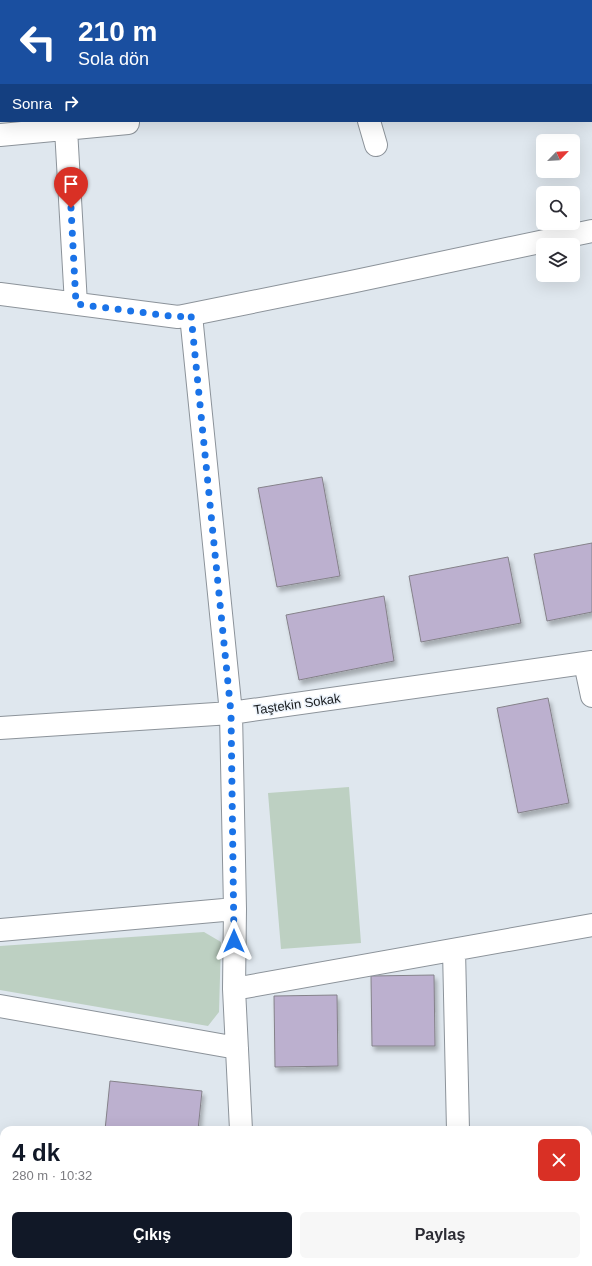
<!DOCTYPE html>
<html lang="tr">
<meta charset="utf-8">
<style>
body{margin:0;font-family:Arial,sans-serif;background:#f7f7f7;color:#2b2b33;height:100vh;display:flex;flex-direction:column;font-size:15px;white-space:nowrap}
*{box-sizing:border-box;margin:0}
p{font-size:13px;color:#7c7c81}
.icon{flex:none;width:22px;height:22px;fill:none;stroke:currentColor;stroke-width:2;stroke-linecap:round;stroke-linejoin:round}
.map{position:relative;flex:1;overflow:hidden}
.sheet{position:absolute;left:0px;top:1126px;width:592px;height:140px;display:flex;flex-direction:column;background:#fff;border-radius:12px 12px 0 0;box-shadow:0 4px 16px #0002}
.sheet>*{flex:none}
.guide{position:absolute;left:0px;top:0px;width:592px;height:122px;box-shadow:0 4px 16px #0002;background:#1a4fa0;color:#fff;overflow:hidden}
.needle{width:26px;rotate:65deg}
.tools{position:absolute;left:536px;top:134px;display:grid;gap:8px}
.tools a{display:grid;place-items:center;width:44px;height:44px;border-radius:6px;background:#fff;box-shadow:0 4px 16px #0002;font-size:20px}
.pin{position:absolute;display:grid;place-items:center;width:34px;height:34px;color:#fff;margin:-41px -17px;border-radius:50% 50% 50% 0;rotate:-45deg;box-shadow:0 0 4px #0007}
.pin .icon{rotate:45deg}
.me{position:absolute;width:44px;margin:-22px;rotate:0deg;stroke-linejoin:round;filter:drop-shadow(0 0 3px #0008)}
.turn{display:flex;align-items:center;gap:14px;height:84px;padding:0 12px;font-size:18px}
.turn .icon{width:52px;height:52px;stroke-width:2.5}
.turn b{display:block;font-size:28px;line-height:34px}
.then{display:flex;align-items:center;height:38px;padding:0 12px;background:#0003;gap:8px;font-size:15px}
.round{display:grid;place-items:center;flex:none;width:42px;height:42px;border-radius:6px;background:#f7f7f7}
.overview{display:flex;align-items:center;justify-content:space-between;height:68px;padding:0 12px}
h1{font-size:24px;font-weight:700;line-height:30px;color:#111827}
.primary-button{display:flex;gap:8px;margin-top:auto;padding:8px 12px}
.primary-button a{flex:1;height:46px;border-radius:6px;background:#111827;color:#fff;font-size:16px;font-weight:700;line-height:46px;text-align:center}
.primary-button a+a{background:#f7f7f7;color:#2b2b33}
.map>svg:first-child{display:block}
.green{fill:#bdd0c2}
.building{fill:#bcb0cf;stroke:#85828a;filter:url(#shadow)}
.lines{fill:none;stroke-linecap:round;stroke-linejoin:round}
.minor-casing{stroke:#8c939a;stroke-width:24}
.minor{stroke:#fff;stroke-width:22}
.route{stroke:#1a73e8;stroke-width:7;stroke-dasharray:0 12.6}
.labels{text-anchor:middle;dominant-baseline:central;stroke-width:3;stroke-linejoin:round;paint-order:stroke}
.street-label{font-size:13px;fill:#181b1d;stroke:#edf4fc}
</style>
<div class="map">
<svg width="592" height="1266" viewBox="0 0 592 1266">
<defs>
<filter id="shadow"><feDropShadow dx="2.5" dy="4.5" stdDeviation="2" flood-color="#0004"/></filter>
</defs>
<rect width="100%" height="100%" fill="#dfe7ee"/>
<path class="green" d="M349 787 361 943 281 949 268 793Z
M204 932 221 942 219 1012 208 1026 0 990V946Z"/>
<path class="building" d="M568 0H592V19L591 20V1H569Z
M322 477 340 576 277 587 258 488Z
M592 543V612L547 621 534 554Z
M508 557 521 623 421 642 409 576Z
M384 596 394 661 299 680 286 615Z
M548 698 569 803 518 813 497 708Z
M434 975 435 1046H372L371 976Z
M337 995 338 1066 275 1067 274 996Z
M110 1081 202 1091 198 1130H105Z
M2 1178H4V1233L0 1232V1191Z
M169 1262H200L199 1266H187Z"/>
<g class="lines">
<g class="minor-casing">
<path id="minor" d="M337 0V1
M369 121 376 145
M66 129 76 304
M0 135 128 123
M0 294 178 317 351 282 592 231
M191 315 231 713 235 909 234 989 241 1130
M585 663 592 696
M0 728 231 713 592 662
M0 930 235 909
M454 950 458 1130
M234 989 592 925
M0 1006 237 1048
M247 1262V1266
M461 1262V1266"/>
</g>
<use href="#minor" class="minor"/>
</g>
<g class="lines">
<path class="route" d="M71 208 76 304 178 317 191 315 231 713 234 941"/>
</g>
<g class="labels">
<g class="street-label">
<text transform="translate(297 704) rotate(-8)">Taştekin Sokak</text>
</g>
</g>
</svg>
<div class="tools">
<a><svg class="needle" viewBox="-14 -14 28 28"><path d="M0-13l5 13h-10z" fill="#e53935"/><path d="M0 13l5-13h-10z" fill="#7c7c81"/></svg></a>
<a><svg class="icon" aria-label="search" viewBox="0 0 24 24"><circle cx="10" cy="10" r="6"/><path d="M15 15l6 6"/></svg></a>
<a><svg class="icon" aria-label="layers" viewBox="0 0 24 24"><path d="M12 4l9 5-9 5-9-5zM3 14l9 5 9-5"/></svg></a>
</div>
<div class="pin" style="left:71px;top:208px;background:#d93025"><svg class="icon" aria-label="arrive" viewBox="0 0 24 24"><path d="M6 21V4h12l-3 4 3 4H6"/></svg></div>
<svg class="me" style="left:234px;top:941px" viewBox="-20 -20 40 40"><path d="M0-17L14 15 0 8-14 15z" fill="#1a73e8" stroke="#fff" stroke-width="4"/></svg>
<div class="guide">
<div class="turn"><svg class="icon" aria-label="left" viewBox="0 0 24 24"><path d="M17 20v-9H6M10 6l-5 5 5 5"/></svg><div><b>210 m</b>Sola dön</div></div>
<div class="then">Sonra<svg class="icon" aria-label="right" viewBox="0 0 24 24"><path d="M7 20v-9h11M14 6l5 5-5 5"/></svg></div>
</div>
<section class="sheet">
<div class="overview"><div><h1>4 dk</h1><p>280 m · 10:32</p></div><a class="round" style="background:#d93025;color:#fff"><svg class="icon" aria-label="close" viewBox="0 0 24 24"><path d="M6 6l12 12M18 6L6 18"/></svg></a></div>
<div class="primary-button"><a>Çıkış</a><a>Paylaş</a></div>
</section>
</div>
